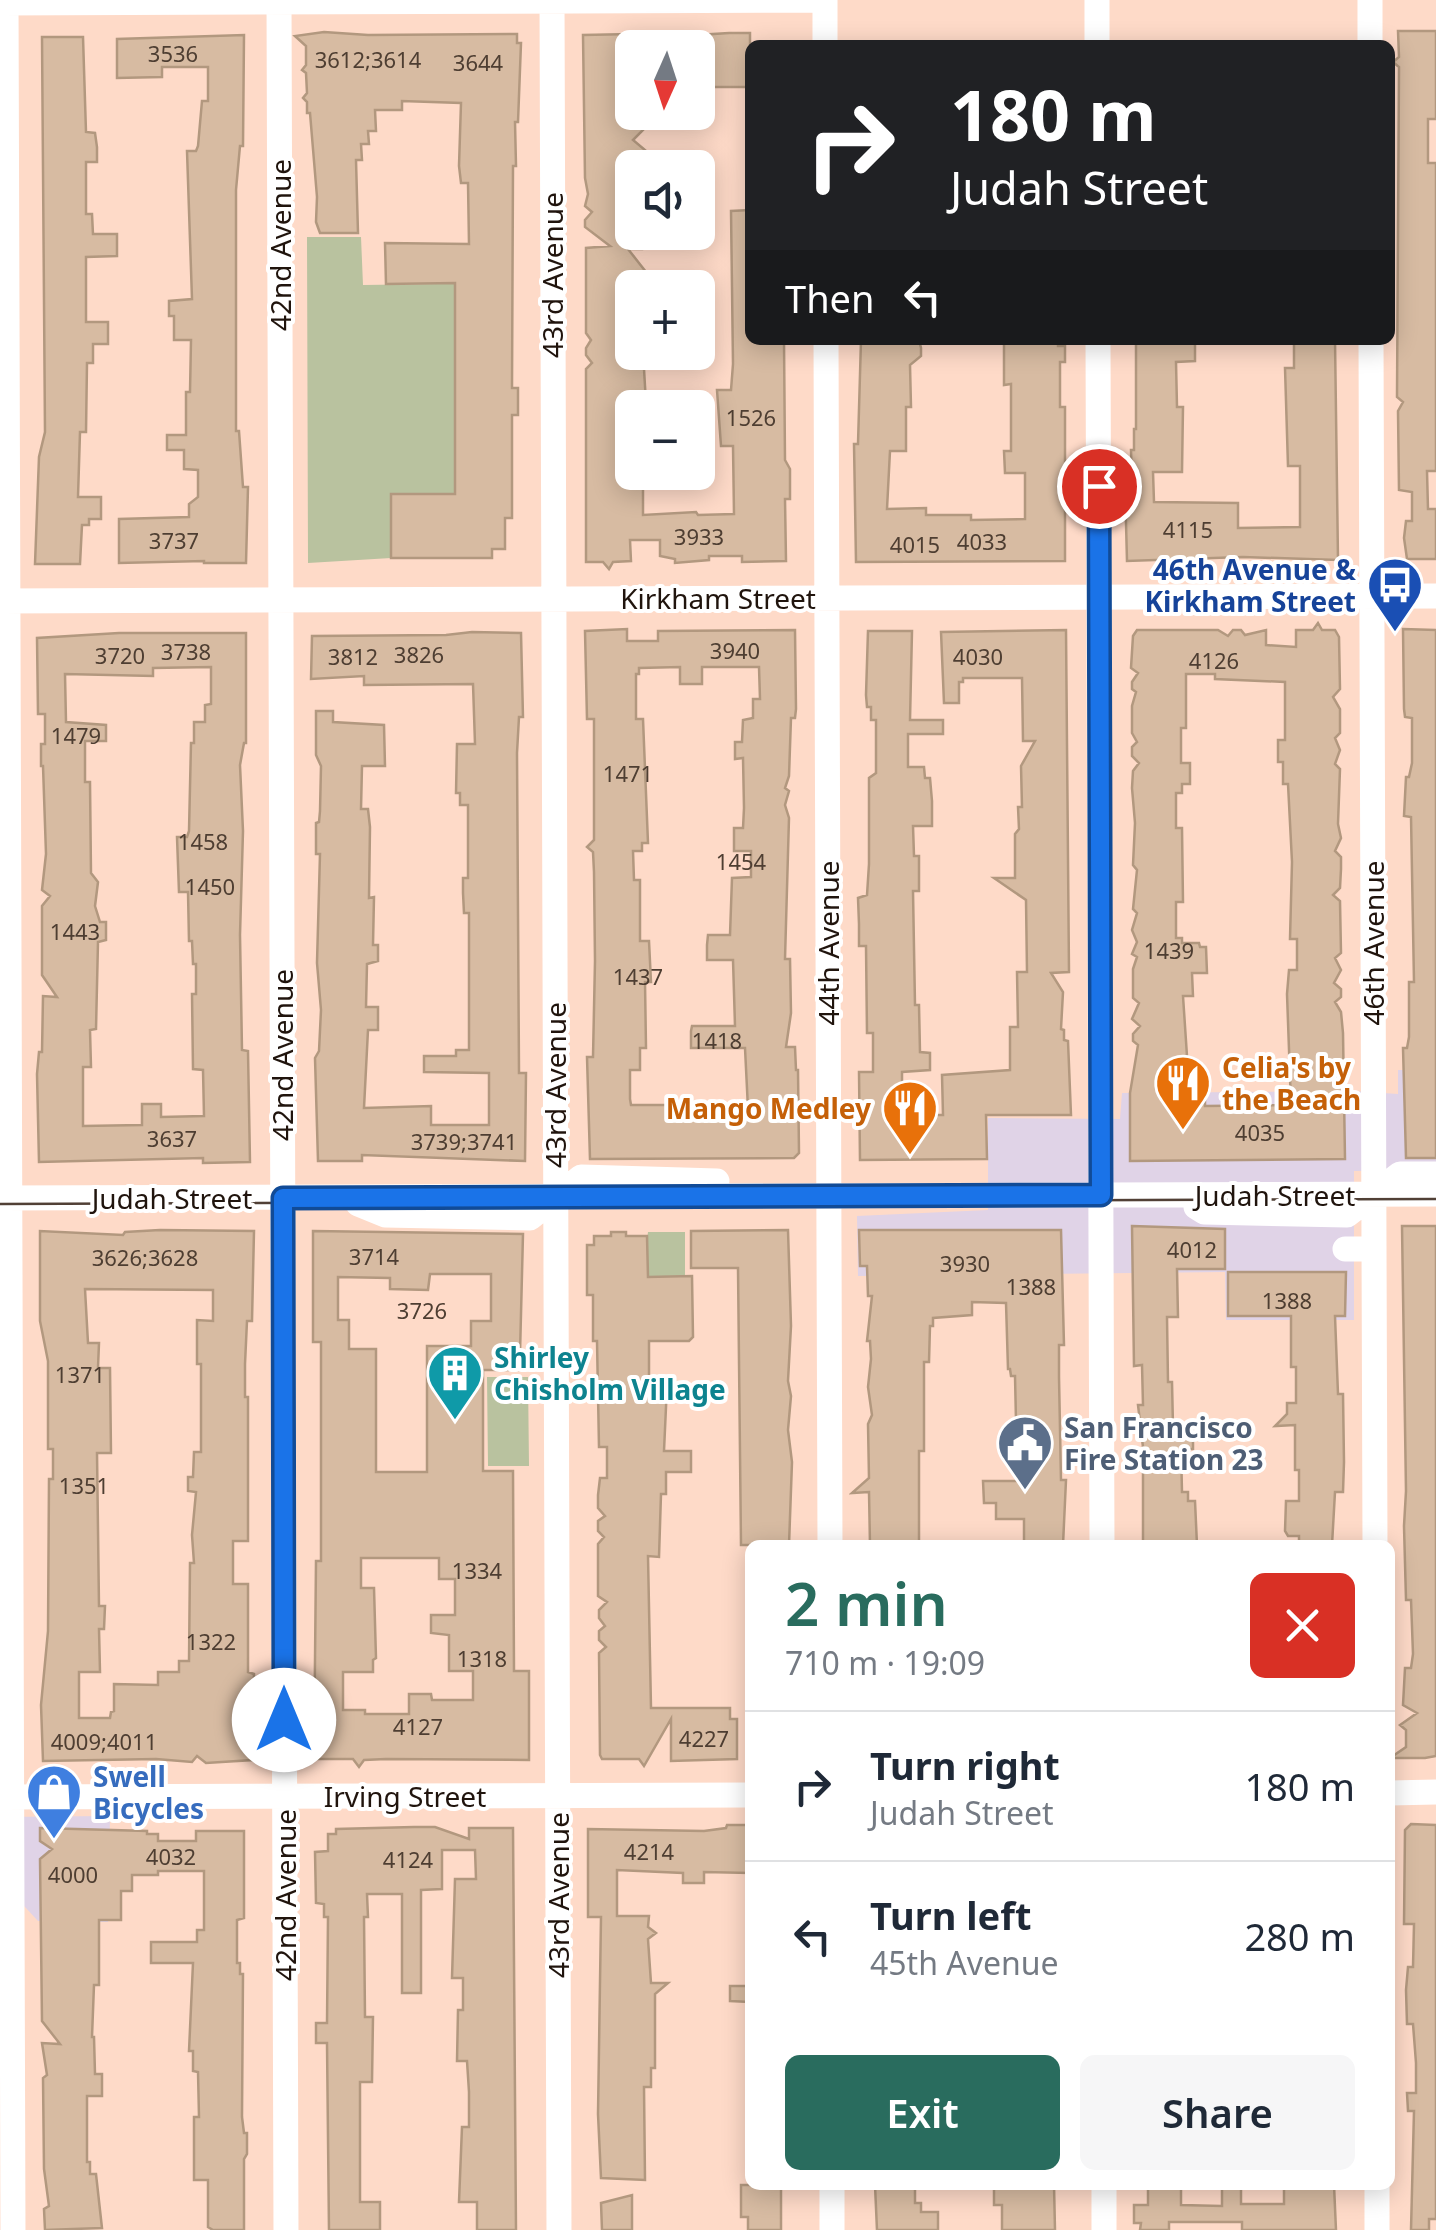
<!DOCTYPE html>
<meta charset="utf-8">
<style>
body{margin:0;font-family:"Noto Sans",sans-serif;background:#f6f6f7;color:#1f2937;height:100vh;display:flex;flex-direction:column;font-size:38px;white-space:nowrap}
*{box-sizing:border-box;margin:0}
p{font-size:32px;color:#747a83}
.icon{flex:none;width:55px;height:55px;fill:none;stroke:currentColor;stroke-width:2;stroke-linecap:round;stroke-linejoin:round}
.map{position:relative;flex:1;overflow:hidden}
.drawer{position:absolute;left:745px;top:1540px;width:650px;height:650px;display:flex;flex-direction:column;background:#fff;border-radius:15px;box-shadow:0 5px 25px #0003}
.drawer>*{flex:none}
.guide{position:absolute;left:745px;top:40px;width:650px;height:305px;border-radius:15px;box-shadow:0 5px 25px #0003;background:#202124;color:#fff;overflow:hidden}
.needle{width:65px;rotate:183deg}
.buttons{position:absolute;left:615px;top:30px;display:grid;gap:20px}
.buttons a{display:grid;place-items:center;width:100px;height:100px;border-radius:15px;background:#fff;box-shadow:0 5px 25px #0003;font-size:50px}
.pin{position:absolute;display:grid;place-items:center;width:85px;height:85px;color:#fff;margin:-42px;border:5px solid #fff;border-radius:50%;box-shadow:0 2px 10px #0007}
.me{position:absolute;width:110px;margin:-55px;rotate:0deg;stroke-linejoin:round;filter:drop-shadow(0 0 8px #0008)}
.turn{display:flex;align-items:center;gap:35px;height:210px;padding:0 40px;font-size:45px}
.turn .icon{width:130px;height:130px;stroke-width:2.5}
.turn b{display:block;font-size:70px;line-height:85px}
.then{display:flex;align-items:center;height:95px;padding:0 40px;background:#0003;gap:20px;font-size:38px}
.round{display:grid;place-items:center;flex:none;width:105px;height:105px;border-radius:15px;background:#f6f6f7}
.summary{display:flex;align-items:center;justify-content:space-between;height:170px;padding:0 40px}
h1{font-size:60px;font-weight:600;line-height:75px;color:#296c5e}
.button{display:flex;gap:20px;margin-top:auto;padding:20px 40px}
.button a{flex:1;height:115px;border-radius:15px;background:#296c5e;color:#fff;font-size:40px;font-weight:600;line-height:115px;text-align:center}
.button a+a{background:#f6f6f7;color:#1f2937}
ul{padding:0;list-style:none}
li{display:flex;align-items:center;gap:30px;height:150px;padding:0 40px;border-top:2px solid #e0e1e3}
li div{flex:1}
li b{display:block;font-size:38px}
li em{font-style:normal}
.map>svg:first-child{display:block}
.commercial{fill:#e0d3e7}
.green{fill:#b9c29f}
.building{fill:#d7bba2;stroke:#b2987f;stroke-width:2.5;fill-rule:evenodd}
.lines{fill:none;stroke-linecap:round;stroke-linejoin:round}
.minor{stroke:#fff;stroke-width:25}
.tram{stroke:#514036;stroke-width:2.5}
.route-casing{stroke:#114b97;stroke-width:25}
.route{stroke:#1a73e8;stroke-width:18}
.labels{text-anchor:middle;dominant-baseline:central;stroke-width:8;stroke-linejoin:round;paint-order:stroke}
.number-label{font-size:22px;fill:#4e3e32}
.street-label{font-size:28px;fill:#20140d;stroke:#fff}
.transit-label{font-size:28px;font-weight:bold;fill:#164399;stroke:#fff;text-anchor:end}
.food-label{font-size:28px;font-weight:bold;fill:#c56008;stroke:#fff;text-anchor:start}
.culture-label{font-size:28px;font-weight:bold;fill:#0d838f;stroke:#fff;text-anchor:start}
.service-label{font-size:28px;font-weight:bold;fill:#4e5e75;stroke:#fff;text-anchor:start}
.shop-label{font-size:28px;font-weight:bold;fill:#366cbe;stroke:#fff;text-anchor:start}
</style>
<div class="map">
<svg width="1436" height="2230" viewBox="0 0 1436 2230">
<rect width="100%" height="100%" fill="#fedac8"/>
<path class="commercial" d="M1398 1070H1436V1170L1354 1171V1320H1226L1225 1272 858 1276 857 1216 988 1210V1118L1120 1119 1122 1093 1353 1091 1398 1094Z
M110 1816 108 1922 38 1921 0 1880V1817Z"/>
<path class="green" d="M307 237H361L363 285 436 284V243L455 244V494H391V558L308 563Z
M648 1232H685V1276L642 1277Z
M487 1377H528L529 1466H488Z"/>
<path class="building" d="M1398 31H1436V119H1428V163H1436V471H1427L1428 509H1436V559H1407L1404 538 1406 521H1412V492L1399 490 1398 411 1403 402 1397 397 1399 67 1393 62 1399 57Z
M324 32 368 35 517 34V43H521L518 122H515L516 166H513L512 388H518V415H512V518H505V549H492V558H391V494H455V283L386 284 385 243 469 244 468 183H461L459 166 461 103 402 101V110H375L376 131H368L369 144H361L362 160H356L358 233H320L316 222 317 197 310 113H307V102L303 98 307 93 306 73 302 70 306 65V46L295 36Z
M729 33H750V87H698V35Z
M632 34V112H638V123L645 128 633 140 645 150 640 155V168H632V232H642V249H628L646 272 643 274V288H632V352H643L646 403H641V408H632V472H637V479H643V515L696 512 698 515 734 514 733 446H721L717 390H731L733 364 731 211 750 210V340L784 341 785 460 790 469V499H785L786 561 742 562V556H709V560L675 563V559L660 556V540H630L631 561 613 562 609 569 603 562H586V369L592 363 586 355V348L591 340 586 333V248L610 246 585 227V220L592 212 585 206 588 194 585 178 583 35Z
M244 35 243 146H240L236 190V431H239L243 487H248L246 563H204V561L119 563V519L189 517V504L198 497V470L184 469V450H167V435H186V392H190L191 340H174V316H169V301L192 299 187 151H196L198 146 202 101H208V67H162V77L117 78V39Z
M42 37H83L86 132 95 133 97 147V162H86V214H92L93 234H117V256L86 257V322H108V344H93V363H87L86 432H80L78 497H101V519H89V525H82L80 564H35L39 457 45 432Z
M861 340H919L921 348V356L910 365 911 407H906V451H890L887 509 926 508V515H971V520L1025 519V473H1005L1004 451H1011V384L1004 385V340L1058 341V346H1065V362H1060V407H1065V561L856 562 854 444H858Z
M1136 340 1195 341V361L1176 362 1177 407H1183L1182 472H1153L1154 502 1238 503V528L1300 527V466H1288L1285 368H1294V340H1335L1338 560 1243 557 1127 561 1125 485H1132L1131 450H1134V429H1136Z
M1318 623 1322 630H1335L1339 637 1340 689 1333 697 1340 709V733L1335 738 1340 750 1335 764 1340 769 1338 824 1341 838 1335 851 1341 857V869L1340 888 1333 895 1340 901 1341 953 1335 958 1341 970 1334 983 1341 989V997L1335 1002 1341 1012 1343 1033 1345 1159 1130 1161V1093L1138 1045 1133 1041V1034L1140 1026 1132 1019 1139 1003 1133 998V969L1137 957 1132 954 1137 942 1132 930 1137 913 1133 909 1137 870 1133 865 1135 823 1132 788 1133 771 1139 763 1132 756V747L1137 742 1132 733V706L1136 692 1132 689V682L1138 673 1131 668 1133 636 1137 630H1218L1228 636 1233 630H1241L1245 635 1266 630V645L1296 647V630H1313ZM1186 674H1215V679L1285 682V740H1278V762H1283V784H1288L1292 862 1290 939H1297V970H1289L1287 994 1291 1105 1205 1106V1071H1188L1183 996H1193L1192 973H1207L1206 947H1200L1199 943H1182V938H1176V902H1183L1182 828H1176V793H1182V784H1190V763H1181V728H1186Z
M627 629V641H658V631L795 630 796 709 795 718H791L789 776 785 788 789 791 785 805 789 818 785 959H790L791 1013 786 1047H795L796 1070H798L799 1153 794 1158 590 1159 587 1057H593L595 961 594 872 593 852 587 847 594 840V719H587L585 631ZM680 667V684H702V667H759L760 699H753V718L743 720 742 742H735V759L743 758 744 808 743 828H734V851H751V877L732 878 730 935H708L707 945V960H733L735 1026H692L691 1031V1048H745L748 1109H707V1115H677V1105H631L630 1099V1070H640V1048H646L645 982H651L649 941H640V880H634L633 851H642V843H648L643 719H636V674H639V668Z
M1403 629 1436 630V1158H1406L1403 1048H1407L1409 1037V982H1414L1411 817 1404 816 1406 777H1409L1412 763V718L1405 717 1404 709Z
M1066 630 1069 972 1051 973 1063 992 1061 1029 1064 1030V1040L1068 1041 1071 1115H986L987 1159 860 1160 859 1072H873V1033H867L866 946H859V924L858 898 867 895 869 864V778L876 773V720H871V707H867L866 695 868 631H912L910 720H943V734H908V767H924L925 778H930L932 801V826H913L914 856H919V891H913L915 1005H919L920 1052 930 1053V1070L902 1072V1115H943L942 1075 1010 1070V1027H1018L1017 972H1027L1026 900 994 878H1015V834L1019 829 1018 807H1022L1021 766 1035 741H1023L1022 678H963V682H959V703H944L941 632Z
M472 632 521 633 523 717H519L517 753 519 1073H526L525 1161 362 1155V1161H318L315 1058 319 1051 321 1010 317 963 320 854H316V823L319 822 320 811 321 766 316 755V711H333V722L384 725 385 766H362L361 809H368L370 827 369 898 374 897 373 945H378V961L367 964 366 1007H378V1030H368L364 1108 431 1106V1125H489V1073L424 1072V1056H456V1050H469V913H464L463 893V878H468V805H460V793H456L457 744H475L473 684 364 685V676L311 679 312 636 446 635Z
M119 633H246V743H244L240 765 243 831 240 935 242 1050 248 1051 250 1162 203 1163V1158L39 1162 37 1074 39 1052H42L43 996 57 997 42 975V906L50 896 42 890 46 854 43 766H41V744H45V714H38L37 638ZM211 667V704L205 705V722H194V743H191L189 831 187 837H177L179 892H188L189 941H192L193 964H196V994H192L193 1069 203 1070 204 1116 161 1117V1104H142V1125L83 1126V1067H91L90 1030 96 1029 98 942 106 940V922H100L95 906 98 882 91 873 90 782H85V741H106V725L66 722 65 674 153 676V668Z
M1132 1226 1225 1229V1269H1177L1178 1317H1167L1168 1382H1172L1173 1426 1193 1425V1449H1181L1182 1492H1188V1501H1195L1197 1545H1143V1447L1138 1405H1143L1142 1365 1134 1366Z
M1402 1226H1436V1756L1425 1758H1390L1406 1747V1730L1400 1725 1417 1713 1403 1705 1405 1668H1411L1413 1654 1411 1600H1406L1404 1526 1406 1491Z
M160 1230 254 1231 252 1321H247L245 1364V1397H248V1541H233V1584H248V1672L254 1674 253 1760 206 1763 197 1756 192 1762 156 1759 43 1761 41 1705 48 1631 49 1479H53V1449H48V1361L40 1321V1231L123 1235 125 1232ZM85 1289 213 1290V1321L197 1320V1364H201V1452H194L193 1477H188V1491L196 1492 192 1535 194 1563H190L189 1661H179V1672H158V1685L114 1684V1711L111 1712 110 1718H79V1672H100L99 1629H104L105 1606H99L97 1453H111L110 1368H98L99 1343H88Z
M788 1230 791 1326 788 1381 791 1396 788 1430 792 1462 789 1545H741L738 1268H691V1231Z
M859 1230H1061L1064 1345H1059V1377L1061 1480H1066L1063 1545H1024V1519H996V1503H984L983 1481H1021L1020 1421H1016L1015 1376H1011L1010 1369H1008L1006 1303 972 1302V1315L933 1318V1326H930L929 1362H924V1451H919V1545H870L869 1492 852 1493 869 1478 868 1424 872 1415 868 1387 871 1359 870 1341H867L872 1296H868L867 1266H860Z
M313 1231 523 1234 520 1354 524 1370H483V1471H513L514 1671H529V1760L386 1759 364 1760 359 1767 353 1759H314L316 1561H321V1342H313ZM430 1274H491V1321H471V1346H427V1472H376V1349H349V1320H338V1277L390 1278V1289L428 1290ZM361 1558H439V1579H455V1615H431V1633L449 1635V1671H473V1700H432L431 1694H409V1714H365V1710H343V1672H373V1660L376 1658 374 1588H361Z
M611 1232H626V1236H647L648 1277 692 1276 693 1337 689 1341H649V1385H667L664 1451H691V1472H666V1494H661L659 1557 648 1556 651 1708H730V1719H737V1759L671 1761V1719L644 1766 639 1759H602L600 1755 599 1653 606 1647 599 1640V1631L605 1626 599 1618V1610L607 1602 598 1596V1544L604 1537 598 1531V1521L605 1516 598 1508V1495L600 1478H607V1447H599L597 1341H593V1295H587V1245H594V1236H611Z
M1228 1272H1346L1345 1316H1335L1338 1394H1343L1344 1462 1343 1492H1335L1332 1545H1299V1536H1288L1285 1531 1286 1501H1299V1470H1295V1425L1275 1426 1287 1414V1403H1296V1367H1291V1316H1228Z
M1411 1824 1436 1825V2219H1429V2230H1411L1414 2111H1408L1407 2093H1416V2063L1413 2024H1407L1406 1990 1408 1967H1413L1414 1924H1404L1405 1830Z
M727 1825H750V1873L704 1872V1883H683V1873L617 1870V1916H649L648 1927 656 1933 648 1939 651 1983H668L655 1994V2068H651V2087H644L645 2180 601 2178 598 2114 601 1917H588V1829L704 1831 726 1828Z
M414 1827H435L469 1839V1828H513L516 2230H477V2202H459L462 2127H469V2092L467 2061H457L458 2010H463V1978H452L455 1879H476L475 1850H442V1889L421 1890V1993H402V1894H367L368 1917H364L365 2017H373L372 2082H360V2202H380V2230H329L327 2043H316V2023H327L328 1917H324V1904L316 1903 315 1852 328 1851V1834H336V1829Z
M40 1828 147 1831V1834H158V1841H196V1831H244V1918L237 1920V1963H240V1974H243L242 2117 244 2133H247V2154L244 2159V2230H213L208 2227V2180H194V2117H199L198 2072 193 2071V2051H189L193 1963H151V1942H197V1930H204V1871H158V1875H132V1891H121V1920H99V1985H94L92 2037H94L95 2074H102V2096H87V2162H90V2174H96L102 2228 45 2230 44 2209 49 2206 44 2169 43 2078 47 2075 42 2043 60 2044 42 2021 40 1859 52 1849 40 1841Z
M730 1986H750V2002L730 2001Z
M741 2185H781V2230H748V2217H741Z
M875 2185 915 2187V2203H921V2212H938V2230H877Z
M994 2185H1054L1055 2230H1002V2205H994Z
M1148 2185H1178L1181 2188V2205L1222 2206V2185H1241V2204H1284V2185H1334L1336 2230H1242V2222H1169V2230H1140L1141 2223H1134V2205H1148Z
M632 2195V2230H602L601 2203Z"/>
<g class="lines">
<path class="minor" d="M6 0 13 2230
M279 0 286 2230
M552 0 559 2230
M825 0V45
M1097 0V45
M1370 0V45
M0 3 825 0
M826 340 830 1545
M1098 340 1102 1545
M1371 340 1375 1545
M0 601 1436 596
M0 1198 1436 1194
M358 1204 385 1215 530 1218 581 1177 717 1181
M1196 1207 1204 1212 1347 1215 1400 1174H1436
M1345 1249H1374
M1390 1793 1436 1792
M0 1797 750 1795
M832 2185V2230
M1104 2185V2230
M1377 2185V2230"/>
<path class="tram" d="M0 1204 1436 1199"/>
</g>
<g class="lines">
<g class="route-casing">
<path id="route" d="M284 1720 283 1198 1101 1195 1099 486"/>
</g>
<use href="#route" class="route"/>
</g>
<defs>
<g id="bus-pin" transform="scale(2.875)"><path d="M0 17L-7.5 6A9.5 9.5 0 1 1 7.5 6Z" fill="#1a4fb4" stroke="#fff"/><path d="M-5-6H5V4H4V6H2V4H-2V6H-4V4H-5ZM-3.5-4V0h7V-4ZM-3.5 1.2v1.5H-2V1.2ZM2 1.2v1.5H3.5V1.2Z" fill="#fff"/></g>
<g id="restaurant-pin" transform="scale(2.875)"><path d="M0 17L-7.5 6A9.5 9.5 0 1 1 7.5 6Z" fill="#e8710a" stroke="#fff"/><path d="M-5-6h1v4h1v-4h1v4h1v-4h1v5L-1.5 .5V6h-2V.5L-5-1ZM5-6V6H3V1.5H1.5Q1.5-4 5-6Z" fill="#fff"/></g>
<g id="building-pin" transform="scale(2.875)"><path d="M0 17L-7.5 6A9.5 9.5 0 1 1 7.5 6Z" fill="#0f9aa8" stroke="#fff"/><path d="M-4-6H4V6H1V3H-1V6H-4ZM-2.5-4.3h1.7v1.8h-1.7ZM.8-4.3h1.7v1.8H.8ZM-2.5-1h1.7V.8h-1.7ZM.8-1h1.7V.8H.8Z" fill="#fff"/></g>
<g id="civic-pin" transform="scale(2.875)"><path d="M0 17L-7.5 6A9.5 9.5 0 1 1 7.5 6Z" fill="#5c6f8a" stroke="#fff"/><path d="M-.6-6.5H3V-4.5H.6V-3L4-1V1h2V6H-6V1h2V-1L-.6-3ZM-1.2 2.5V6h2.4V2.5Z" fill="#fff"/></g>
<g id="shop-pin" transform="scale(2.875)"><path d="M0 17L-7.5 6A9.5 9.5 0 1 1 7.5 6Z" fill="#3f7fe0" stroke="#fff"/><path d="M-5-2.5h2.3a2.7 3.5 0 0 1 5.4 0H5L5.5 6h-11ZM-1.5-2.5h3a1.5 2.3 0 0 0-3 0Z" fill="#fff"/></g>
</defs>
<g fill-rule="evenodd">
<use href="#bus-pin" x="1395" y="585"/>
<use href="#restaurant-pin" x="1183" y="1083"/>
<use href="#restaurant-pin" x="910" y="1108"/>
<use href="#building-pin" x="455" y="1373"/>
<use href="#civic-pin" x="1025" y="1443"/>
<use href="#shop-pin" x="54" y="1792"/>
</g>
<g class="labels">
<g class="number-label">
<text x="173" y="53">3536</text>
<text x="368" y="59">3612;3614</text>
<text x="478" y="62">3644</text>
<text x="751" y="417">1526</text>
<text x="1188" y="529">4115</text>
<text x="699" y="536">3933</text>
<text x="174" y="540">3737</text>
<text x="982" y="541">4033</text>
<text x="915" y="544">4015</text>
<text x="735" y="650">3940</text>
<text x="186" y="651">3738</text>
<text x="419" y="654">3826</text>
<text x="120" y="655">3720</text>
<text x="353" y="656">3812</text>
<text x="978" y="656">4030</text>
<text x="1214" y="660">4126</text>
<text x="76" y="735">1479</text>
<text x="628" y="773">1471</text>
<text x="203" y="841">1458</text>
<text x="741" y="861">1454</text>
<text x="210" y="886">1450</text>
<text x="75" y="931">1443</text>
<text x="1169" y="950">1439</text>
<text x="638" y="976">1437</text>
<text x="717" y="1040">1418</text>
<text x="1260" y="1132">4035</text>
<text x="172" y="1138">3637</text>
<text x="464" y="1141">3739;3741</text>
<text x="1192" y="1249">4012</text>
<text x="374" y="1256">3714</text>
<text x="145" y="1257">3626;3628</text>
<text x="965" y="1263">3930</text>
<text x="1031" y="1286">1388</text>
<text x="1287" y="1300">1388</text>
<text x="422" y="1310">3726</text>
<text x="80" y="1374">1371</text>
<text x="84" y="1485">1351</text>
<text x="477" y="1570">1334</text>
<text x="211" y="1641">1322</text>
<text x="482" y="1658">1318</text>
<text x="418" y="1726">4127</text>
<text x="704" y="1738">4227</text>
<text x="104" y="1741">4009;4011</text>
<text x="649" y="1851">4214</text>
<text x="171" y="1856">4032</text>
<text x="408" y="1859">4124</text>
<text x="73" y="1874">4000</text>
</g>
<g class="street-label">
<text transform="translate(280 245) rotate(-90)">42nd Avenue</text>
<text transform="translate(552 275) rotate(-90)">43rd Avenue</text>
<text x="718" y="598">Kirkham Street</text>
<text transform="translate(828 943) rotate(-90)">44th Avenue</text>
<text transform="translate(1373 943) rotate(-90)">46th Avenue</text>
<text transform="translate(282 1055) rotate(-90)">42nd Avenue</text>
<text transform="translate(555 1085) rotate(-90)">43rd Avenue</text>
<text x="1275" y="1195">Judah Street</text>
<text x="172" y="1198">Judah Street</text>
<text x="405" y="1796">Irving Street</text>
<text transform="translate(285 1895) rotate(-90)">42nd Avenue</text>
<text transform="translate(558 1895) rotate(-90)">43rd Avenue</text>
</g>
<g class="transit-label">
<text x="1356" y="569">46th Avenue &amp;<tspan x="1356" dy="32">Kirkham Street</tspan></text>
</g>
<g class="food-label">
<text x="1222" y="1067">Celia's by<tspan x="1222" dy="32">the Beach</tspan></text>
<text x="871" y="1108" text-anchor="end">Mango Medley</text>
</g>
<g class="culture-label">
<text x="494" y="1357">Shirley<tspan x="494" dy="32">Chisholm Village</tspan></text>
</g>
<g class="service-label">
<text x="1064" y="1427">San Francisco<tspan x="1064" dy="32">Fire Station 23</tspan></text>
</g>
<g class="shop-label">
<text x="93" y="1776">Swell<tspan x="93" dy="32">Bicycles</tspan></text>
</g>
</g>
</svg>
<div class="buttons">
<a><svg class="needle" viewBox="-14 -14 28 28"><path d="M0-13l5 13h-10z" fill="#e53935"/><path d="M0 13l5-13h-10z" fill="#747a83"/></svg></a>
<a><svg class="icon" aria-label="sound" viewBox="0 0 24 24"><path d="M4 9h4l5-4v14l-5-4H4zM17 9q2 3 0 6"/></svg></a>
<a>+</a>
<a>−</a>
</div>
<div class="pin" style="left:1099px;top:486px;background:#d93025"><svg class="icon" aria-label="arrive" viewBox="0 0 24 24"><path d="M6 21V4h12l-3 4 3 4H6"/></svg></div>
<svg class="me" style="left:284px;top:1720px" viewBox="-20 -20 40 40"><circle r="19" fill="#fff"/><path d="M0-13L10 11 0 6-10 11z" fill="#1a73e8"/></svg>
<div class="guide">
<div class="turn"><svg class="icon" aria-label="right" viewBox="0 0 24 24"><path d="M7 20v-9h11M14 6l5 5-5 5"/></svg><div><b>180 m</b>Judah Street</div></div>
<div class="then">Then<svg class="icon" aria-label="left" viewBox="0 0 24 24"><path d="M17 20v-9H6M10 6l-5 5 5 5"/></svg></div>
</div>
<section class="drawer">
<div class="summary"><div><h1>2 min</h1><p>710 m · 19:09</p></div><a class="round" style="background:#d93025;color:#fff"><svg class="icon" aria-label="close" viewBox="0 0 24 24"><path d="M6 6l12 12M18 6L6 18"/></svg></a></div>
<ul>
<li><svg class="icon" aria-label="right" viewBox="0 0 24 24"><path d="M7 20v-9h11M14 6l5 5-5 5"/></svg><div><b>Turn right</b><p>Judah Street</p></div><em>180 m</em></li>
<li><svg class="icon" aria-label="left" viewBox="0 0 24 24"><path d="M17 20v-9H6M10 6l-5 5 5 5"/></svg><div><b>Turn left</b><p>45th Avenue</p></div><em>280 m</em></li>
</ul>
<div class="button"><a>Exit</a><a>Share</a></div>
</section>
</div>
